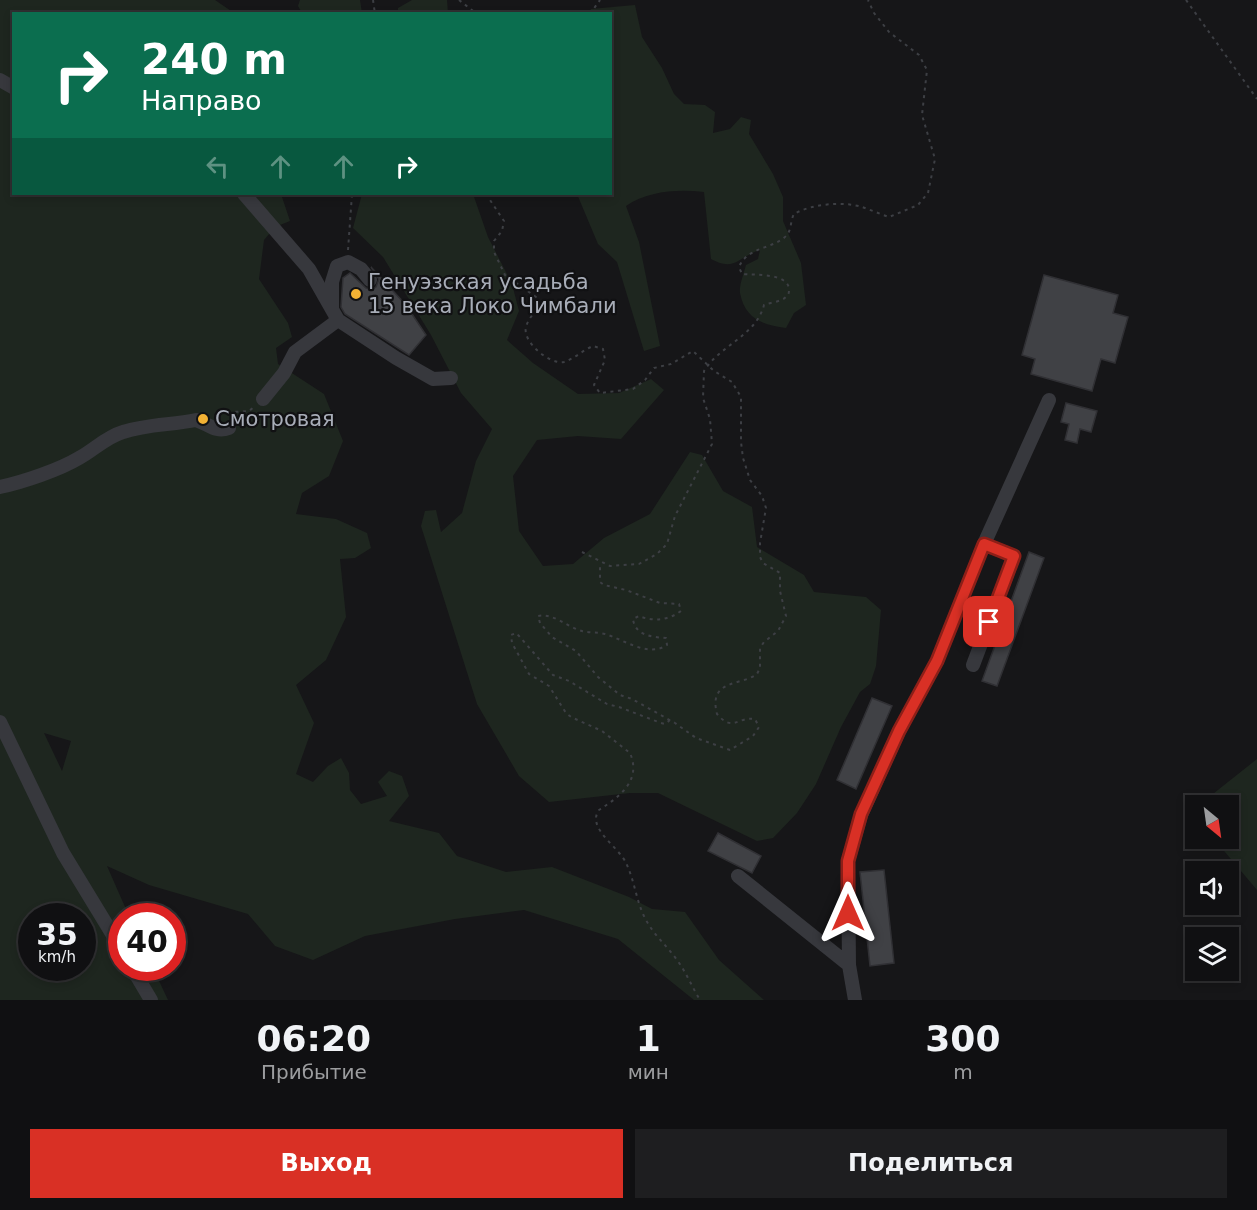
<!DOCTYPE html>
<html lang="ru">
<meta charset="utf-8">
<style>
body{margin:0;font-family:"DejaVu Sans",sans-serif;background:#1e1e20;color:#f1f3f6;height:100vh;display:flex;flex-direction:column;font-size:22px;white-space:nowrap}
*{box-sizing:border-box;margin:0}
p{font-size:20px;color:#9c9d9f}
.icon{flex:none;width:33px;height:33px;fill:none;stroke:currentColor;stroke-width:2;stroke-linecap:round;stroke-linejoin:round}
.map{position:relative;height:1000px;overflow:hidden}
.drawer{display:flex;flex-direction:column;background:#101012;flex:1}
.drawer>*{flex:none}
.banner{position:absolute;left:12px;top:12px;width:600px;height:183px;border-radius:0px;box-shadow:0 3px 9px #0003,0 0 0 2px #303032;background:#0b6e4f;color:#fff;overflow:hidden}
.needle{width:39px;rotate:151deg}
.controls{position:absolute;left:1185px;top:795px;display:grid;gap:12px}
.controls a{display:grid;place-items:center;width:54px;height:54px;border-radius:0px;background:#101012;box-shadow:0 3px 9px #0003,0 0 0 2px #303032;font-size:30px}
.speed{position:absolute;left:18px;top:903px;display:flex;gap:12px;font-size:30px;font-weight:700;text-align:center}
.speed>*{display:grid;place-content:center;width:78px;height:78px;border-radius:50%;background:#101012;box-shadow:0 3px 9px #0003,0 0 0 2px #303032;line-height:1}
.speed small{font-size:15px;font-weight:400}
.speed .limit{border:9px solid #d22;background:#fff;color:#111}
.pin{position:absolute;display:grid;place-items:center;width:51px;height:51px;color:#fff;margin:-26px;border-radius:12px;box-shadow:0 3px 9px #0006}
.me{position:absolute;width:66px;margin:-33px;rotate:0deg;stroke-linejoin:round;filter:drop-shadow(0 0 4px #0008)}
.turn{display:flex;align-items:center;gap:21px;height:126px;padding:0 30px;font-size:27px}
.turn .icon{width:78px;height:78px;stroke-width:2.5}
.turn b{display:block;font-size:42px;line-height:51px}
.lanes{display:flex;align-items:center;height:57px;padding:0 30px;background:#0003;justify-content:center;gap:30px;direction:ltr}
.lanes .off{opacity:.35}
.eta{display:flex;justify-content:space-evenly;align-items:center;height:102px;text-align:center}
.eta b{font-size:36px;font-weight:700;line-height:42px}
.action{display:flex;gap:12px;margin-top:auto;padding:12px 30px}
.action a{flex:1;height:69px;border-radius:0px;background:#d93025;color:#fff;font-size:24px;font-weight:700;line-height:69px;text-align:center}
.action a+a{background:#1e1e20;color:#f1f3f6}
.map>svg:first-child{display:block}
.green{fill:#1e261f;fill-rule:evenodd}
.building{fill:#404145;stroke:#303034;stroke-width:1.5}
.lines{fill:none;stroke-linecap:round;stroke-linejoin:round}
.path{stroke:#3d3f44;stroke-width:2;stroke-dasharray:3 4.5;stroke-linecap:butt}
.minor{stroke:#37383d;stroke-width:14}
.route-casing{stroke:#8d1f18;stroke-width:15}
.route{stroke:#d93025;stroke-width:10}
.poi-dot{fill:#f2b134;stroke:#111113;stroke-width:2}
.labels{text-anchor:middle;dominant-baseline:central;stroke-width:4.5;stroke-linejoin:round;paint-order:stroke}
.poi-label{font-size:21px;fill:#a8adb8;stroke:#111113;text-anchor:start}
</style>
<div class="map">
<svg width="1257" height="1000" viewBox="0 0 1257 1000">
<rect width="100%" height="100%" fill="#161618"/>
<path class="green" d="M0 0H215L234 13 14 14V194H281L290 221 275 227 264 240 259 279 288 323 292 337 276 348 278 364 324 394 343 441 329 476 302 493 296 514 336 519 367 533 371 548 355 558 340 559 346 617 326 660 296 685 314 723 296 774 313 782 328 766 341 758 349 773 350 790 361 804 387 796 378 782 389 771 402 776 409 796 389 821 439 833 457 856 506 872 552 867 629 897 652 909 685 912 719 960 764 1000H694L618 939 524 910 455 919 365 936 313 960 275 946 248 914 149 885 107 866 129 916H122V968H153L168 1000H0ZM44 733 71 741 62 771ZM32 916H82V968H32Z
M300 0H360L362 13H302L298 6Z
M412 0H447L448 13H398V8Z
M635 5 642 37 662 68 674 94 684 104 705 105 715 112 713 133 730 129 741 117 751 120 749 134 773 174 783 197V221L801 263 806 305 794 313 786 328C763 325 745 319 740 293 739 285 744 273 746 265L758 259 760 250C738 257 735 272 711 259L704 192C677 189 648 191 626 206L639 242 660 346 644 351 617 262 598 244 577 194H610V14L589 13 591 9Z
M362 194H473L488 237 512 284 519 311 507 340 533 363 578 394 619 393 651 379 664 390 621 439 578 436 537 440 513 476 519 531 543 566 573 564 604 538 650 514 690 452 702 455 723 491 752 507 757 547 804 575 814 592 866 597 881 610 876 666 870 684 860 692 841 727 816 784 797 813 773 838 757 841 658 793H630L549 802 519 776 477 704 421 526 425 511 436 510 441 532 462 513 476 461 492 429 461 393 431 335 383 257 353 228Z
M1257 759V890L1214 839 1228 838V806L1199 805Z"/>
<path class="building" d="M371 267 406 305 426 335 409 355 345 314 341 307 343 278 350 273 366 288 372 289 376 287 379 279Z
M1044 275 1118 295 1113 313 1128 317 1115 363 1101 359 1092 391 1031 374 1035 359 1022 355Z
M1066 403 1097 411 1091 432 1080 429 1077 443 1065 440 1069 424 1061 422Z
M1029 552 1044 558 997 686 982 681Z
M872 698 892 706 856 789 837 780Z
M718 833 761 856 752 873 708 851Z
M884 870 894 963 870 966 860 872Z"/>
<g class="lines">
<path class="path" d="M373 0 375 14
M459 0 477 14
M1186 0 1257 99
M590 14 600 0
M486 194 504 221 502 231 494 241V252L505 275 536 297C541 310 529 315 526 327 522 342 550 365 564 362 574 359 583 350 593 346L603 349 605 360 594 385 600 393 633 389 645 380 654 368 671 364 693 351 714 371 732 382 741 397V442L743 458 750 480 762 496 766 508 760 543V557L763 563 780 573V591L786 616 778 631 764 642 760 648V668L757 674C741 686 708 679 717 714 733 733 738 716 755 719L759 727 753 736 730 750 696 738 675 723 632 699 620 695 598 677 576 651 552 637 540 623 538 616C554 613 567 627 582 631 589 633 597 632 605 634 623 639 648 658 667 645L666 638C653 637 635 636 633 619L639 616C653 622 669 620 681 611L679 604 660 603 626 590 604 585 600 582V563
M348 250 352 194
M232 417 233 412 249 411 254 407
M582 552 610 566 639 564 657 554 667 544 675 516 712 444 710 419 703 398 704 371C720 345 756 336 764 305 771 302 781 302 786 297 789 295 789 292 789 289 788 273 754 275 742 274L739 267C747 247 773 249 786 236 792 230 790 221 794 214 811 204 843 201 862 207 871 210 880 214 889 217L918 205 928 193 935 159 922 115 927 70 919 55 889 32 874 13 868 0
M670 720 665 724 661 723 619 707 607 704 569 681 553 675 519 636 516 633 511 635 512 643 529 674 549 686 566 713 571 717 602 731 630 753C642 781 619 797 599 810 586 828 619 847 626 863 635 881 636 902 646 920 654 935 667 946 677 960 686 972 692 987 700 1000"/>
<path class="minor" d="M0 80 14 88
M244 194 309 269 338 320 396 358 433 379 451 378
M332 309V282L337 266 348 262 361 269 370 280
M263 399 284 373 295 352 338 320
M0 487C23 482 59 470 79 458 94 450 106 437 123 432 147 424 172 425 196 420 209 424 215 433 229 428
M973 665 1014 556 984 544
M0 722 63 853 122 950
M738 876 849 965
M132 968 151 1000
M855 1000 849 965 848 861 861 815 899 731 937 661 984 544 1049 400"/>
</g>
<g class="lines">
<g class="route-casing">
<path id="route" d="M848 913V861L861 814 899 731 937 661 984 544 1014 556 989 622"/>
</g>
<use href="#route" class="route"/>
</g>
<g class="poi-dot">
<circle cx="356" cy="294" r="6"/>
<circle cx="203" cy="419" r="6"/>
</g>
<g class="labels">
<g class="poi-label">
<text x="368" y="282">Генуэзская усадьба<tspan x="368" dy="24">15 века Локо Чимбали</tspan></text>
<text x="215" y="419">Смотровая</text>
</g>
</g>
</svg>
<div class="controls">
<a><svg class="needle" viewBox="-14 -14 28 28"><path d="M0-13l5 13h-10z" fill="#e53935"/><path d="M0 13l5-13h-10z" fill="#9c9d9f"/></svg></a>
<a><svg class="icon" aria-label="sound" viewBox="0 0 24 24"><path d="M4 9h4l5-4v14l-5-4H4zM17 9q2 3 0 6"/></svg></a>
<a><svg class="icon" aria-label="layers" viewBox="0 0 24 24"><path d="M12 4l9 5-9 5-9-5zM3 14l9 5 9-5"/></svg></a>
</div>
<div class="speed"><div>35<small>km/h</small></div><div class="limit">40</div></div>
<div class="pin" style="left:989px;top:622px;background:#d93025"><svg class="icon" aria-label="arrive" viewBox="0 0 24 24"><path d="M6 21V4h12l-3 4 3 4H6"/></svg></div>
<svg class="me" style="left:848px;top:913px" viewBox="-20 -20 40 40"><path d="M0-17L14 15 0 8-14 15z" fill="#d93025" stroke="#fff" stroke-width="4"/></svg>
<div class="banner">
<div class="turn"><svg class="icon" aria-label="right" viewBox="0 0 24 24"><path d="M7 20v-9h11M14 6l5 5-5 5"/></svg><div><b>240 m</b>Направо</div></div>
<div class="lanes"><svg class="icon off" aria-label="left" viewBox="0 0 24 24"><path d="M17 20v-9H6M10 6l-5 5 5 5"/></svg><svg class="icon off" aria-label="ahead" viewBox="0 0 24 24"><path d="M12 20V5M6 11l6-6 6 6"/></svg><svg class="icon off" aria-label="ahead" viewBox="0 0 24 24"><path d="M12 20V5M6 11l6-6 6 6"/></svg><svg class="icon" aria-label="right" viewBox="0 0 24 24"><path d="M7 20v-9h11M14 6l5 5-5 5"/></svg></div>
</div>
</div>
<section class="drawer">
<div class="eta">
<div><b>06:20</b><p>Прибытие</p></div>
<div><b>1</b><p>мин</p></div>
<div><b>300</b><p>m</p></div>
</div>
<div class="action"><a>Выход</a><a>Поделиться</a></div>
</section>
